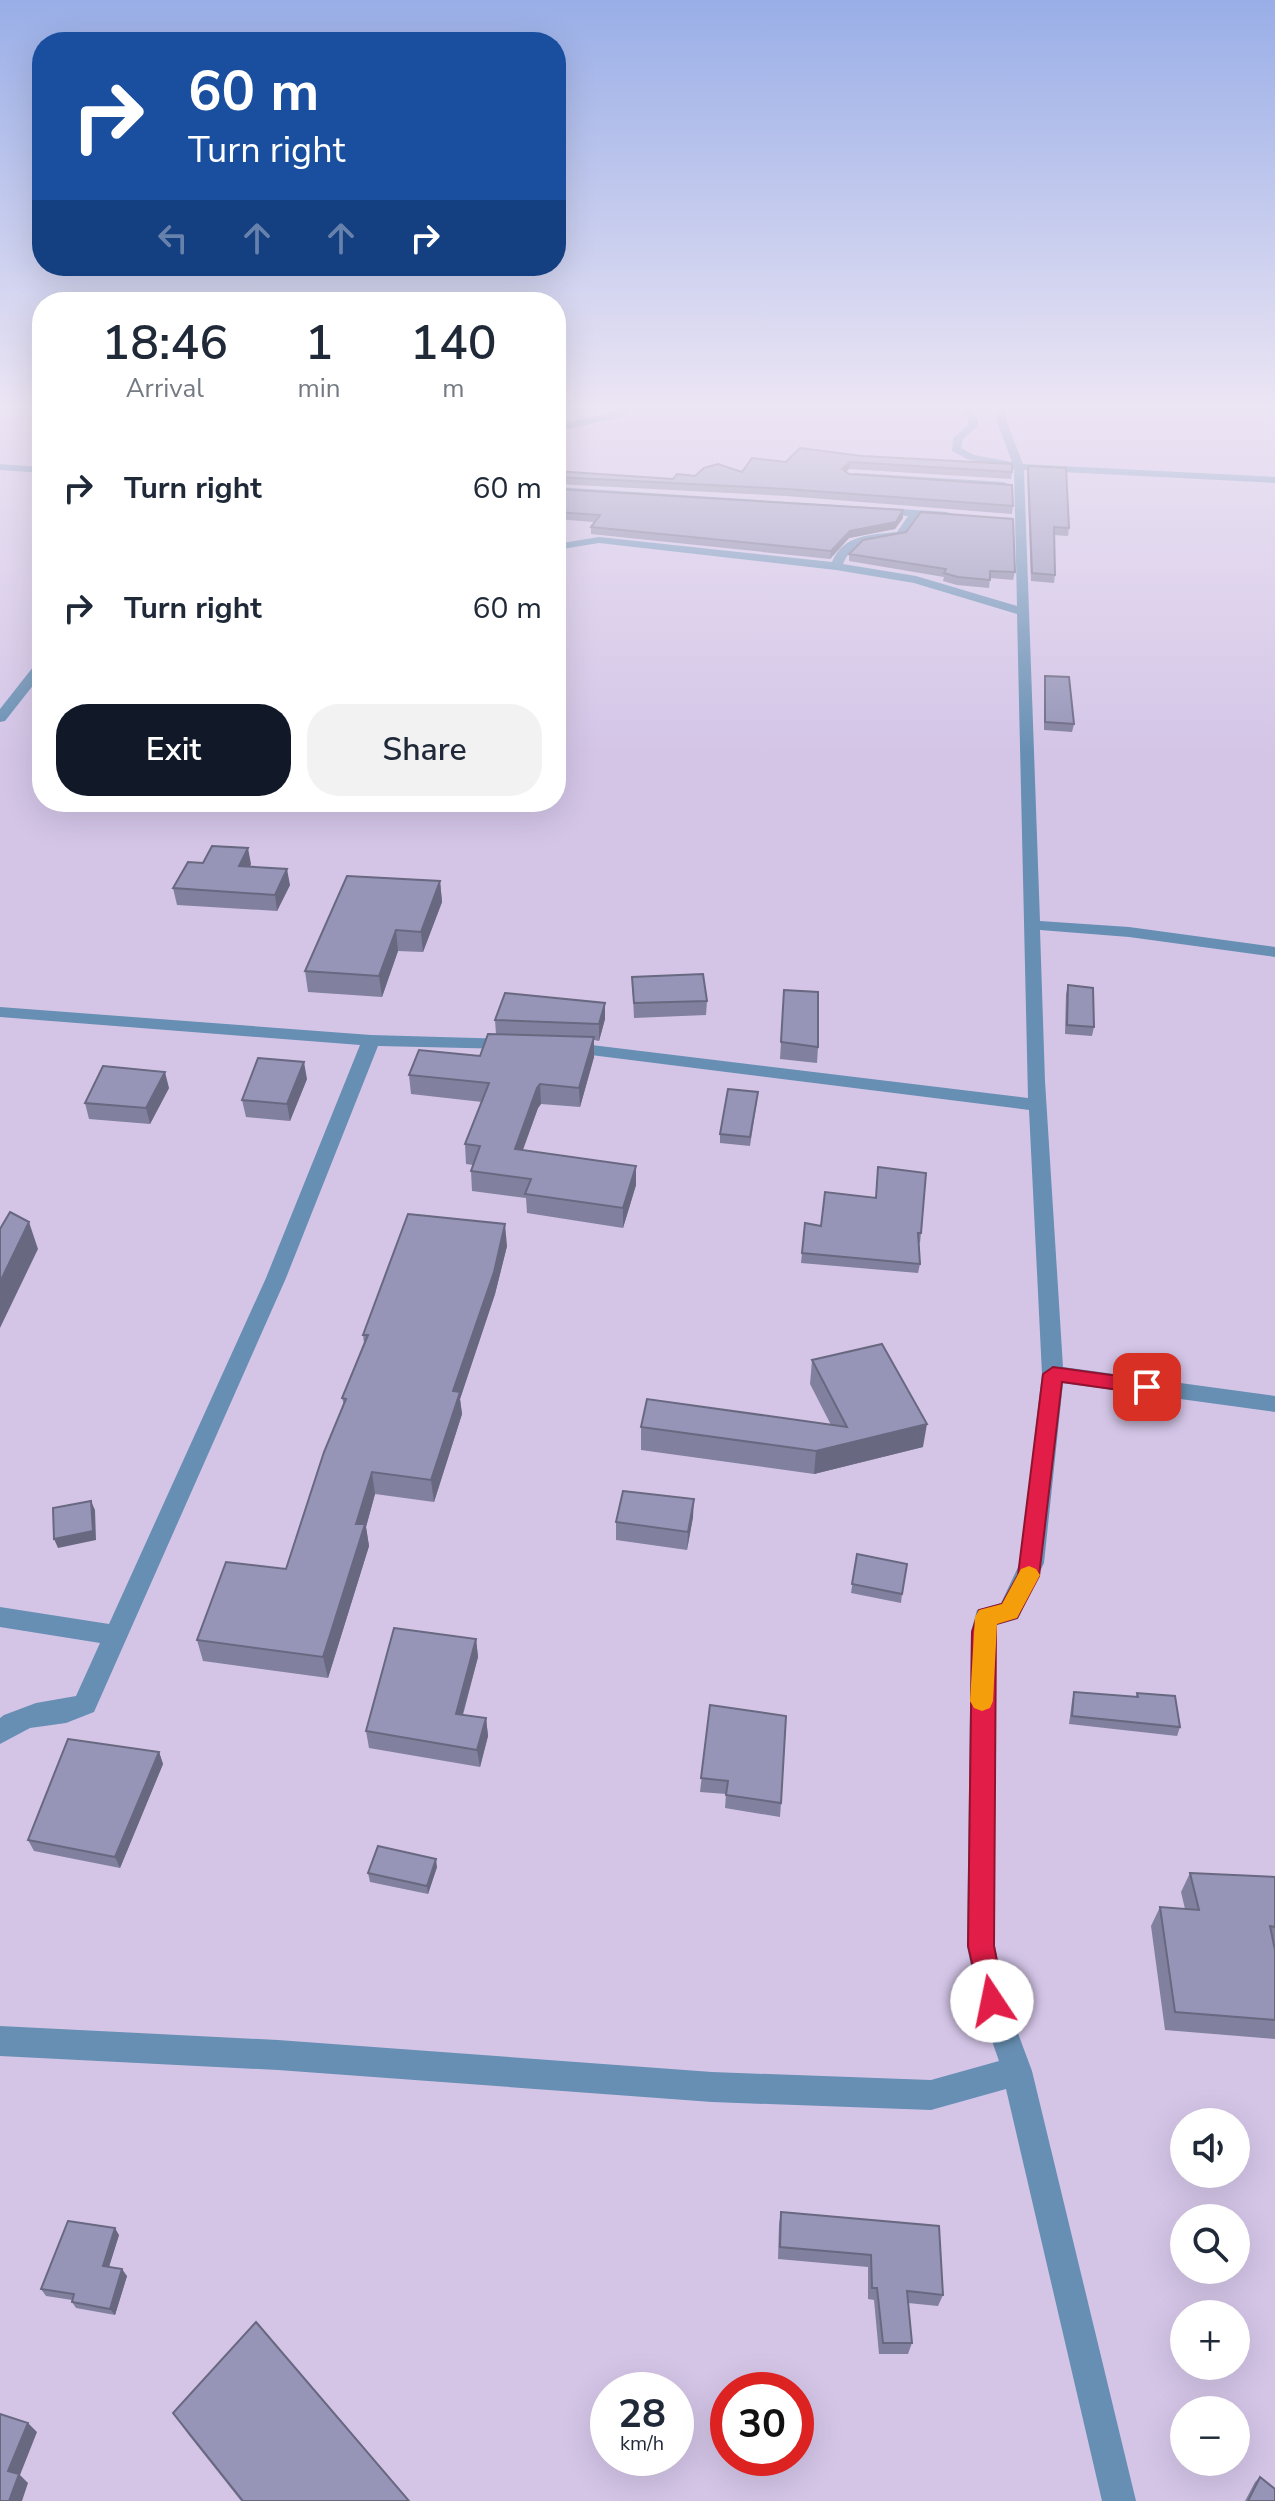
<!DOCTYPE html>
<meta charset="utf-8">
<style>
body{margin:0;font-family:"Nunito Sans",sans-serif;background:#f2f2f3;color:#1f2937;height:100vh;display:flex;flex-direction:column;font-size:30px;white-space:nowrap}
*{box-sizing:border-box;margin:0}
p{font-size:26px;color:#747a83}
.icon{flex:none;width:44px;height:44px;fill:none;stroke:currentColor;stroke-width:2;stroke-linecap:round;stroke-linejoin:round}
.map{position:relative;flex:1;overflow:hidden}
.panel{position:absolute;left:32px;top:292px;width:534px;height:520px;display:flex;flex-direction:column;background:#fff;border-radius:32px;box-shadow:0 8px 32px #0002}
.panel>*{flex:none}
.top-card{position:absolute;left:32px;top:32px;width:534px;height:244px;border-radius:32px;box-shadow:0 8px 32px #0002;background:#1a4fa0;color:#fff;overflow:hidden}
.buttons{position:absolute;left:1170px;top:2108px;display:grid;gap:16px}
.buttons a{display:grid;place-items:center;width:80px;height:80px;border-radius:50%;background:#fff;box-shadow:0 8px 32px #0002;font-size:40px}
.speed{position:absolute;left:590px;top:2372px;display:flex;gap:16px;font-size:40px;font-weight:700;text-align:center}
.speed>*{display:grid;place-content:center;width:104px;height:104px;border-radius:50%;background:#fff;box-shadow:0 8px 32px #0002;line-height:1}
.speed small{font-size:20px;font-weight:400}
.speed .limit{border:12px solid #d22;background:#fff;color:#111}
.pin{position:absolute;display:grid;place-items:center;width:68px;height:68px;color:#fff;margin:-34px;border-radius:16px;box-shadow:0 4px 12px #0006}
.me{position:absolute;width:88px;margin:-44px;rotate:349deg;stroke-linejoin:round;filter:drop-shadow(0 0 6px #0008)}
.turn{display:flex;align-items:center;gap:28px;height:168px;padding:0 24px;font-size:36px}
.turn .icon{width:104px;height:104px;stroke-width:2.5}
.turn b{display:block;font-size:56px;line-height:68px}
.lanes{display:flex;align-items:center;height:76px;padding:0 24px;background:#0003;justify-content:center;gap:40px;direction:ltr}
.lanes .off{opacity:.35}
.eta{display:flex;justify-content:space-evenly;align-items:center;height:136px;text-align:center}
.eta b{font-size:48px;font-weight:600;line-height:56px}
.action{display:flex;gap:16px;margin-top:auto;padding:16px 24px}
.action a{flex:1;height:92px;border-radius:32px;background:#111827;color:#fff;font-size:32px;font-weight:600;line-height:92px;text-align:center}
.action a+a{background:#f2f2f3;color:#1f2937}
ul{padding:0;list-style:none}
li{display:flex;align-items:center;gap:24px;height:120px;padding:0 24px}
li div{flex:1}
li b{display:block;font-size:30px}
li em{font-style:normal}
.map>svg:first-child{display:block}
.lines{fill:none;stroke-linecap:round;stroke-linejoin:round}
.street{fill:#678fb3;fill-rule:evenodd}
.wall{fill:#81809e}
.shaded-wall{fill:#696881}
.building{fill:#9695b8;stroke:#696881;stroke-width:2}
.route{fill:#e11d48;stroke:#92132f;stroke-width:2}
.slow{fill:#f59e0b}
</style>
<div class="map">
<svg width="1275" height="2501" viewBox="0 0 1275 2501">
<rect width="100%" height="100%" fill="#d4c5e7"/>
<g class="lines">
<path class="street" d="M628 403H639L621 417 556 432V425L614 412Z
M956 403H966L978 419V426L963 439 961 448 974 455 1012 462 997 422 996 403H1006L1007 422 1023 464 1275 477V483L1024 470 1040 921 1129 927 1275 947V957L1129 937 1040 930 1045 1081 1063 1367 1275 1396V1412L1063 1383 1044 1563 1018 1619 997 1625 995 1632V1946L1006 2001 1032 2071 1136 2501H1102L1006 2089 931 2110 712 2102 278 2070 0 2056V2026L278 2040 712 2072 931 2080 999 2061 978 2001 967 1946 971 1632 977 1610 1001 1603 1020 1563 1042 1374 1029 1110 567 1052 558 1047 567 1042 1028 1098 1017 614 914 583 836 570 599 543 556 550V544L599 537 832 562C844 534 870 535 897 532L908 516 556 493V487L947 512 953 515 951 517H918L905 537C881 542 854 536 843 564L916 576 1017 606 1014 469 967 459 952 451 953 438 968 425V419Z
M1158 403 1275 405V411L1163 406Z
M0 464 42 467V473L0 470Z
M856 473 1004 482 1009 485 1004 488 852 478V474Z
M42 661V674L5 721 0 722V709L37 662Z
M0 1007 371 1035 511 1039 520 1044 511 1049 378 1046 286 1278 94 1712 66 1723 30 1728 0 1744V1718L4 1715 36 1703 76 1696 100 1643 0 1627V1607L109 1624 266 1278 360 1045 0 1017Z"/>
</g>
<path class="wall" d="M862 456 1012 472 1011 479 849 469 846 472 849 474 1013 506 1012 514 786 496 556 484V471L673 479 742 472 786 462Z
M1028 466 1069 528 1068 536 1054 535 1055 575 1054 583 1031 581 1027 473Z
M556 489 903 518 895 529 849 538 830 559 591 534V527L594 522 556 519Z
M849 554 1015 572 1013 580 990 578 989 588 957 585 943 581 944 577 849 561Z
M1045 676 1074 724 1072 732 1044 730V684Z
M251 864 250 866 290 885 277 911 177 905 173 888Z
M440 881 442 902 423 952 398 951 382 997 308 992 305 971Z
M632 977 707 1001 706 1015 634 1018Z
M1068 985 1094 1027 1092 1036 1065 1034 1066 994Z
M784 990 818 1047 817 1063 780 1059Z
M605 1019 599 1041 594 1040V1057L580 1107 541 1104 538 1108 523 1150 636 1166V1185L623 1228 527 1213 526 1198 472 1191 471 1171 473 1165 466 1164 465 1144 482 1102 411 1094 409 1075 480 1056 496 1034 495 1020Z
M307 1079 290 1121 246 1117 242 1100Z
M169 1088 150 1124 89 1119 85 1103Z
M757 1101 750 1146 720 1143V1134Z
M821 1226 921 1233 920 1243 919 1242 920 1264 918 1273 801 1263 802 1253Z
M507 1246 495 1294 460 1399 462 1414 434 1502 375 1494 366 1527 369 1546 328 1678 203 1661 197 1640 286 1569 344 1405 342 1398 364 1343 363 1335Z
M812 1360 923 1447 814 1474 641 1450V1427L831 1425 810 1384Z
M693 1517 687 1550 616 1540V1522Z
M857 1554 902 1594 901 1603 851 1593Z
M476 1639 478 1657 463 1715 486 1718 488 1736 480 1767 369 1748 366 1731Z
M1074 1692 1136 1697 1137 1693 1180 1727 1177 1736 1069 1724 1072 1701Z
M710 1705 781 1803 780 1817 725 1808 726 1794 700 1792Z
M159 1752 163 1764 120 1868 34 1851 28 1840Z
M437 1867 428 1894 370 1882 368 1873Z
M1190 1873 1275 1877V2039L1165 2030 1151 1926 1160 1907 1185 1909 1181 1892Z
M781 2212 939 2226 943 2295 938 2306 908 2303 912 2343 908 2354H879L874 2300 868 2299V2267L778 2259 779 2224Z
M119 2235 109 2267 127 2276 115 2315 76 2308 72 2302V2300L46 2296 41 2289Z
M173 2413 409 2501H241L188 2434Z
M1260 2477 1275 2501H1245L1255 2482Z"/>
<path class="shaded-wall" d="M850 462 849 469 841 476 842 469Z
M903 510V518L895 529 849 538 830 559 831 551 850 531Z
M248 848 251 864 242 882 239 866Z
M287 869 290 885 277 911 275 895Z
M440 881 442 902 423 952 421 932Z
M396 930 398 951 382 997 379 976Z
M605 1003V1019L599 1041V1024Z
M594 1037V1057L580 1107 579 1088Z
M304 1062 307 1079 290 1121 287 1104Z
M165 1072 169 1088 150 1124 146 1108Z
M540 1084 541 1104 538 1108 516 1168 515 1149 537 1088Z
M636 1166V1185L623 1228V1208Z
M29 1222 38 1249 0 1328V1282Z
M505 1224 507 1246 495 1294 460 1399 462 1414 434 1502 431 1480 453 1391Z
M927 1424 923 1447 814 1474 816 1451Z
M372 1472 375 1494 366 1527 369 1546 328 1678 323 1657 356 1524Z
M694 1499 693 1517 687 1550 688 1532Z
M91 1501 95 1510 96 1540 58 1548 54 1539Z
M476 1639 478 1657 458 1731 456 1714Z
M486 1718 488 1736 480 1767 477 1750Z
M159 1752 163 1764 120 1868 115 1857Z
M436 1859 437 1867 428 1894 427 1886Z
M115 2228 119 2235 107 2273 103 2266Z
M122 2269 127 2276 115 2315 110 2309Z
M28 2423 37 2432 20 2475 28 2483 22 2501H9L8 2471Z"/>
<path class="building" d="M800 448 862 456 1012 464V472L850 462 842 469 849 474 1012 485 1013 506 787 489 556 477V471L673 479 677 474 695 476 704 468 718 464 742 472 752 458 786 462Z
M1028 466 1066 468 1069 528 1054 527 1055 575 1032 573Z
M556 489 903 510 896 522 850 531 831 551 591 527 600 515 556 512Z
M921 512 1013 519 1015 572 990 571V580L958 577 944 573 946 569 849 554 863 540 906 532Z
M1045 676 1069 677 1074 724 1045 722Z
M212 846 248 848 239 866 287 869 275 895 173 888 188 862 203 863Z
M347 876 440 881 421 932 396 930 379 976 305 971Z
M703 974 707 1001 634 1003 632 977Z
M1068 985 1093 988 1094 1027 1067 1025Z
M784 990 818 992V1047L781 1042Z
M505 993 605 1003 599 1024 495 1020Z
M488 1034 594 1037 579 1088 540 1084 537 1088 515 1149 636 1166 623 1208 525 1194 531 1179 471 1171 480 1146 465 1144 489 1083 409 1075 419 1050 480 1056Z
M258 1058 304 1062 287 1104 242 1100Z
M103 1066 165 1072 146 1108 85 1103Z
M728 1089 758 1092 750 1137 720 1134Z
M878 1167 926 1173 921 1233H918L920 1264 802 1253 805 1223 821 1226 825 1192 876 1198Z
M10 1212 29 1222 0 1282V1229Z
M408 1214 505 1224 494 1272 453 1391 460 1392 431 1480 372 1472 356 1524H365L323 1657 197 1640 226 1562 286 1569 324 1452 346 1399 342 1398 368 1335H363Z
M882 1344 927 1424 816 1451 641 1427 647 1399 847 1427 812 1360Z
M623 1491 694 1499 688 1532 616 1522Z
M91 1501 93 1531 54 1539 53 1508Z
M857 1554 907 1564 902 1594 852 1584Z
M394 1628 476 1639 456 1714 486 1718 477 1750 366 1731Z
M1074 1692 1138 1697 1137 1693 1175 1696 1180 1727 1072 1716Z
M710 1705 786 1716 781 1803 726 1795 728 1781 701 1778Z
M68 1739 159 1752 115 1857 28 1840Z
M378 1846 436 1859 427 1886 368 1873Z
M1190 1873 1275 1877V1927L1270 1926 1275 1950V2020L1175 2012 1160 1907 1199 1910Z
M781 2212 939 2226 943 2295 907 2291 912 2343H883L877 2288H872L871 2255 780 2247Z
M68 2221 115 2228 103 2266 122 2269 110 2309 72 2302 74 2294 41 2289Z
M256 2322 409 2501H243L173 2413Z
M0 2414 28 2423 8 2471 19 2474 9 2501H0Z
M1260 2477 1275 2489V2501H1248Z"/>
<linearGradient id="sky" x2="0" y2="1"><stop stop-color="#99aee7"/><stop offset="0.54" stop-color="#ece5f4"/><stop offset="1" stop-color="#ece5f4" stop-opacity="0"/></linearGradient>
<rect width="1275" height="753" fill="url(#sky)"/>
<path class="route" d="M1053 1367 1147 1380 1156 1387 1147 1394 1062 1382 1039 1576 1017 1618 996 1624 994 1946 1005 2001 1001 2010 992 2014 983 2010 968 1946 972 1632 979 1610 1002 1604 1018 1575 1043 1374Z"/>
<path class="slow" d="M1029 1566 1036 1569 1040 1575 1017 1618 997 1624 993 1701 990 1708 982 1711 974 1708 970 1701 975 1617 979 1610 1002 1604 1021 1569Z"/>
</svg>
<div class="buttons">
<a><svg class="icon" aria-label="sound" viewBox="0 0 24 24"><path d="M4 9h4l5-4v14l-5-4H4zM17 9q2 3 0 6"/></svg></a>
<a><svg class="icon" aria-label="search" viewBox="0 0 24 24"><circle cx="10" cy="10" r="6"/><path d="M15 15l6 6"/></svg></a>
<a>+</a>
<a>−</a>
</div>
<div class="speed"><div>28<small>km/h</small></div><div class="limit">30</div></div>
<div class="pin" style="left:1147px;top:1387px;background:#d93025"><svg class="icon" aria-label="arrive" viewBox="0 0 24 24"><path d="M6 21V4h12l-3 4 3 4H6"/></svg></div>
<svg class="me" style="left:992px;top:2001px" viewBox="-20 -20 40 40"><circle r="19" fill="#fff"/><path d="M0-13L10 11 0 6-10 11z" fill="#e11d48"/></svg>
<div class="top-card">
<div class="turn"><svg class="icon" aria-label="right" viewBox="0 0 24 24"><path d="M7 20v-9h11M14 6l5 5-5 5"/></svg><div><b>60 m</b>Turn right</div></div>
<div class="lanes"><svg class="icon off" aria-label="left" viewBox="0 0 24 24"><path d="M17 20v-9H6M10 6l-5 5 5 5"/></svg><svg class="icon off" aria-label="ahead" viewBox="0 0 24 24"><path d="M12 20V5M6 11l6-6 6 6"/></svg><svg class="icon off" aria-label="ahead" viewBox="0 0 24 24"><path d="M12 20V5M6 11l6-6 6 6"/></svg><svg class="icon" aria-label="right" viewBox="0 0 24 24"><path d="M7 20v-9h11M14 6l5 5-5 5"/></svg></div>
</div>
<section class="panel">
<div class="eta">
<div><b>18:46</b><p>Arrival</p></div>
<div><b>1</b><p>min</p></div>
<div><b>140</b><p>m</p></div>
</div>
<ul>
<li><svg class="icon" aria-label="right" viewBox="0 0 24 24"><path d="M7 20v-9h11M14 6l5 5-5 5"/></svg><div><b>Turn right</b></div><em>60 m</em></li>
<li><svg class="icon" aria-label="right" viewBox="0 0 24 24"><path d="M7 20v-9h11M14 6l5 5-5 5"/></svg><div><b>Turn right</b></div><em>60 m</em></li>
</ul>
<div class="action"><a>Exit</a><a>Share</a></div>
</section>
</div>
